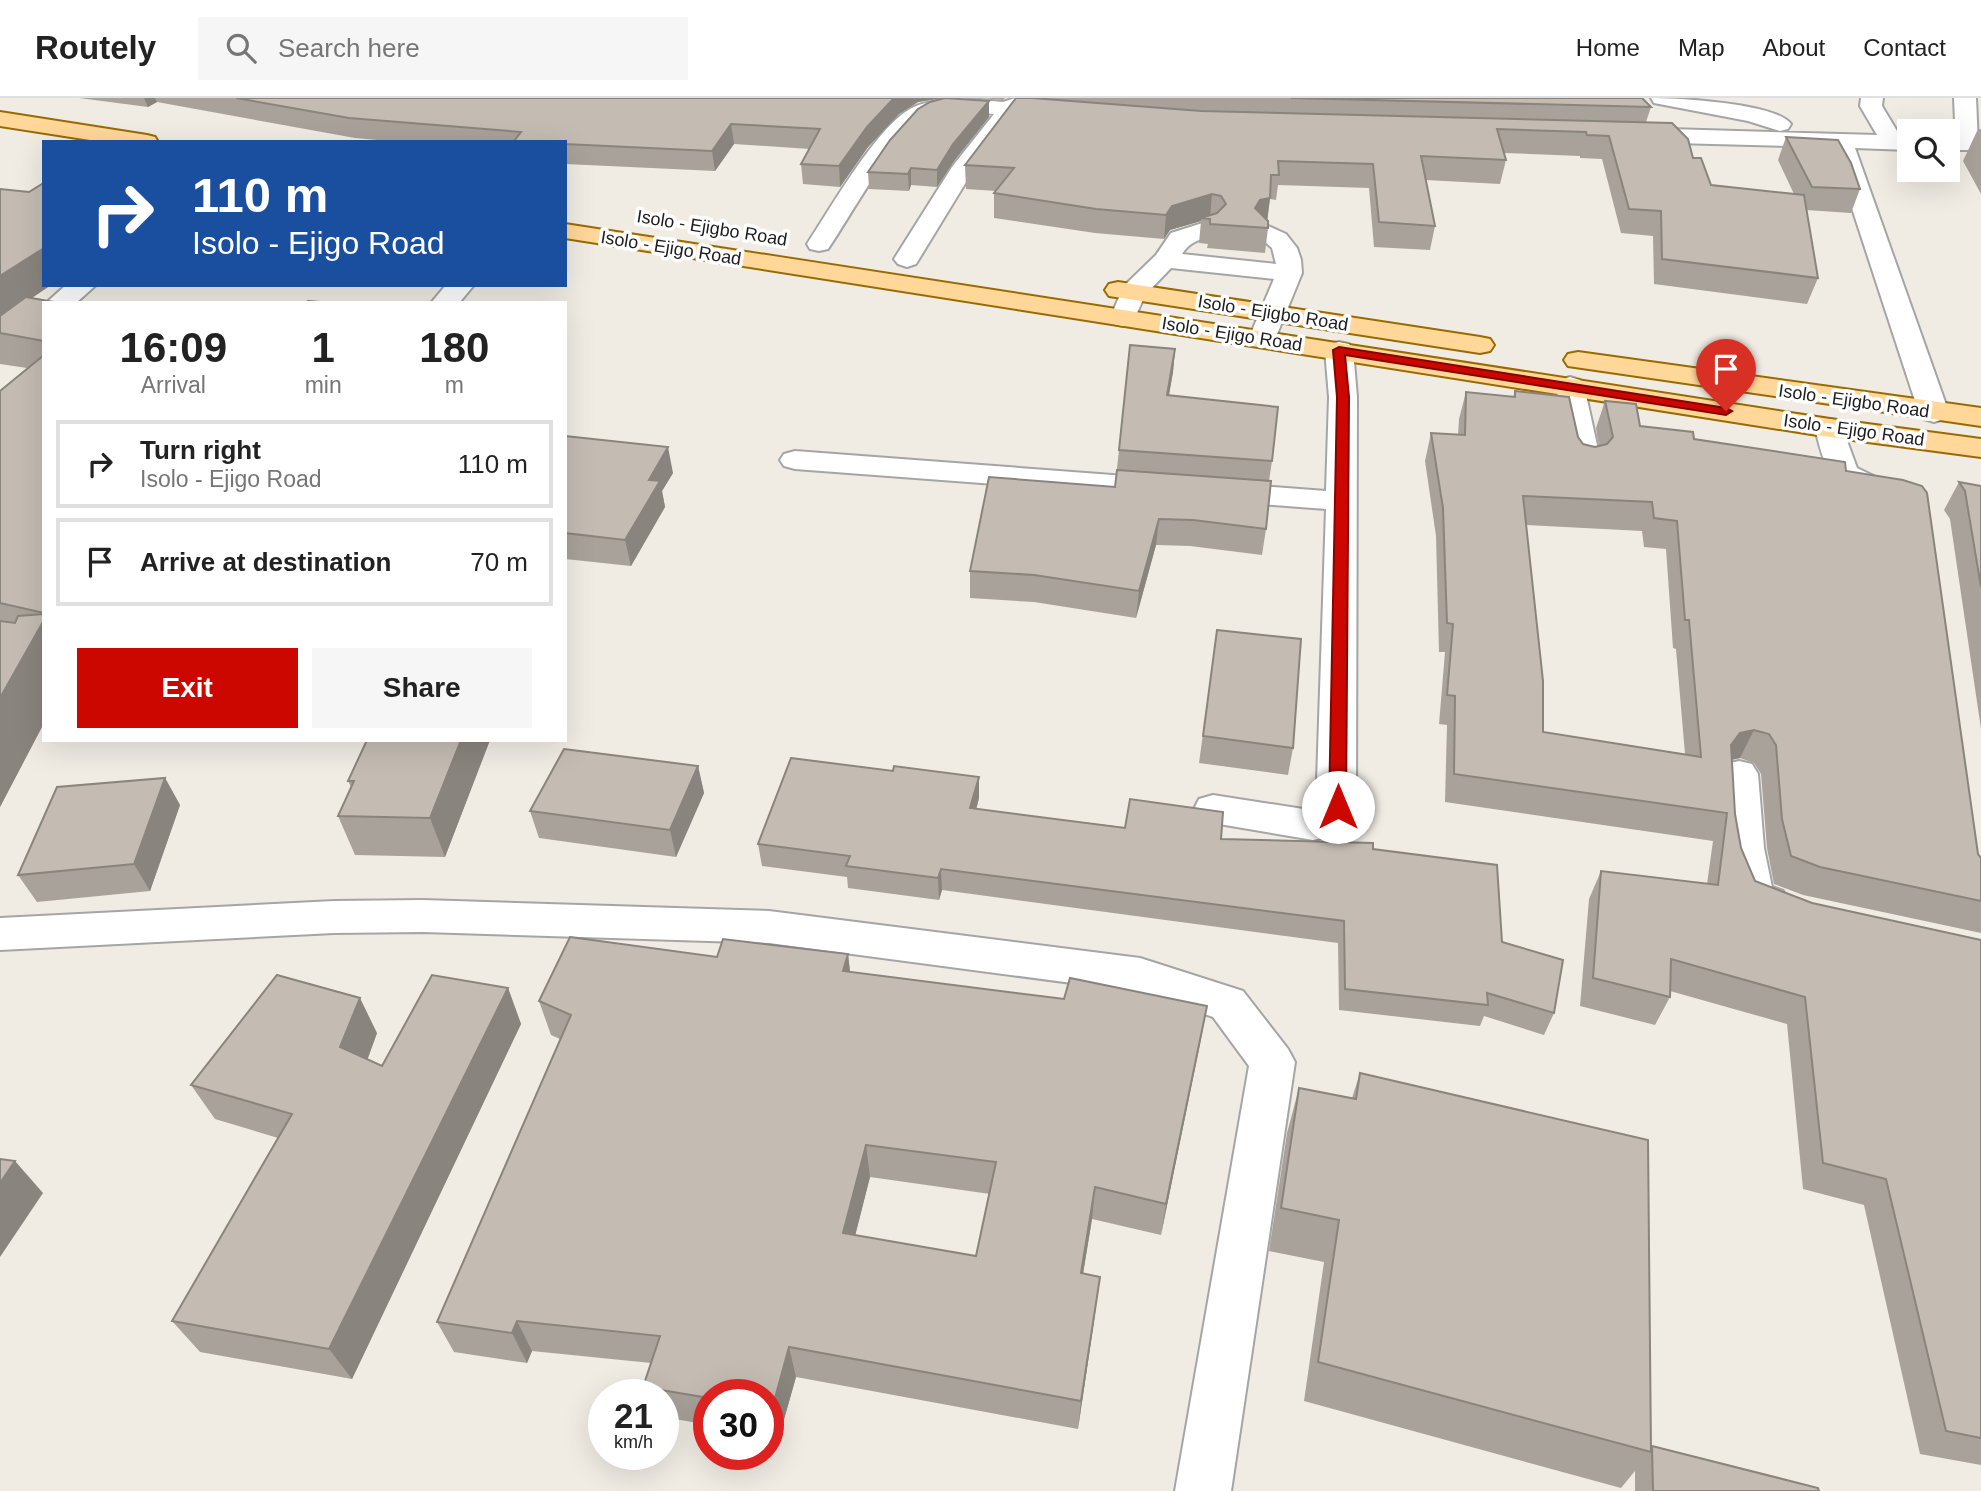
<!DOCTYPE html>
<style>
body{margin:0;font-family:Helvetica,sans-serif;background:#f6f6f6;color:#222;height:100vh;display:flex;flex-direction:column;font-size:26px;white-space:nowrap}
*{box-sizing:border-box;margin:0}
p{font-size:23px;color:#767676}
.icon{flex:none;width:38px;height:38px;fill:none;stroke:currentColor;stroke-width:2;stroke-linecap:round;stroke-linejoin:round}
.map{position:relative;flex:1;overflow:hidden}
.sheet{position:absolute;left:42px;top:203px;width:525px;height:441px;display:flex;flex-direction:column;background:#fff;border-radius:0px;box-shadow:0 7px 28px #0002}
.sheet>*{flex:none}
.top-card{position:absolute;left:42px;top:42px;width:525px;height:147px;border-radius:0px;box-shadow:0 7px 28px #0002;background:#1a4fa0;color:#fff;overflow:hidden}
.controls{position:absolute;left:1897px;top:21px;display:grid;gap:14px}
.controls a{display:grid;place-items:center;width:63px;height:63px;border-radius:0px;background:#fff;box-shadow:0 7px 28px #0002;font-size:35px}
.speed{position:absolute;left:588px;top:1281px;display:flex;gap:14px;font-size:35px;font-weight:700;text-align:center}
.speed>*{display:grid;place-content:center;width:91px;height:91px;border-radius:50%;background:#fff;box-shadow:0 7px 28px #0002;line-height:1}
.speed small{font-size:18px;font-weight:400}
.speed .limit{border:10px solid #d22;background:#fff;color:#111}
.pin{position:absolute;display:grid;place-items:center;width:60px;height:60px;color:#fff;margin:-72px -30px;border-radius:50% 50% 50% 0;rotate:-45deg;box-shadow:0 0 7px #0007}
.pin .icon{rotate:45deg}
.me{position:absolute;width:77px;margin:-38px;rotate:0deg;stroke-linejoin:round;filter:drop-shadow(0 0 5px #0008)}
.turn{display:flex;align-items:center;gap:24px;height:147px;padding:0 35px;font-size:32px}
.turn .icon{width:91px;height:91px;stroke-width:2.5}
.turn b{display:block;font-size:49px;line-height:60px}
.eta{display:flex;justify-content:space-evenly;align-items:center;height:119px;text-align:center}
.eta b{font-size:42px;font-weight:600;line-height:49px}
.cta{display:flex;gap:14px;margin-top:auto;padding:14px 35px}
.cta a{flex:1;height:80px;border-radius:0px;background:#cc0700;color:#fff;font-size:28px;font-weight:600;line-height:80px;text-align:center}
.cta a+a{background:#f6f6f6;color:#222}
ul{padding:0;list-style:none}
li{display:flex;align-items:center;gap:21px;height:88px;margin:0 14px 10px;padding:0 21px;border:4px solid #e0e0e0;border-radius:0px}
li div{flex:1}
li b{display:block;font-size:26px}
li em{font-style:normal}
header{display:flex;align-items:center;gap:42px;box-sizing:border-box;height:98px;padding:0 35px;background:#fff;border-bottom:2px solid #e0e0e0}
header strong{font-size:33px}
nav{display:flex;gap:38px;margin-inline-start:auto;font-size:24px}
.search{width:490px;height:63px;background:#f6f6f6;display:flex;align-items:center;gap:18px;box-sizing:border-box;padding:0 24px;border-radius:0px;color:#767676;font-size:26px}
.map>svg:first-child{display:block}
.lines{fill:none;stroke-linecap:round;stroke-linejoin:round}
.minor-casing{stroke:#a5a5a5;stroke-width:4}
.major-casing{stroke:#986b00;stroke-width:4}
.minor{fill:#fff;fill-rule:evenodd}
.major{fill:#ffd799;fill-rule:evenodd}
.wall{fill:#a9a29a;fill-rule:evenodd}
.shaded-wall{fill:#89847d}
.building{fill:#c4bcb3;stroke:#89847d;stroke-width:2;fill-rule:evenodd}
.route{fill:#cc0700;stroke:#850500;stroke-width:2}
.labels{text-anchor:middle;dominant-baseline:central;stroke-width:7;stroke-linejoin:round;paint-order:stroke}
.far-street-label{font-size:18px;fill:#1e1e1e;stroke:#fff}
</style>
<header>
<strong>Routely</strong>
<div class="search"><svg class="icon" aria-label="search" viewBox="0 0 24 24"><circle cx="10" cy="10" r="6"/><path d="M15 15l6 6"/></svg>Search here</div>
<nav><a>Home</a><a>Map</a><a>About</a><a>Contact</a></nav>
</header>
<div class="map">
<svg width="1981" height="1393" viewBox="0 0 1981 1393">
<rect width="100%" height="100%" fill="#f0ece4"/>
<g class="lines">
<g class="minor-casing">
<path id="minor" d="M957 0 1003 4 1015 0 1024 6 1065 11 1068 16 1065 21 1057 23 1015 18 974 71 916 166 907 169 898 166 894 161 952 69 994 16C972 14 950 10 929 18 898 30 849 121 828 151L819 153 810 151 807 146C829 113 879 24 914 9 926 3 943 3 957 0Z
M1651 0C1677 0 1776 5 1791 26L1788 31 1780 33 1748 23 1654 5Z
M1861 0H1883L1882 8 1900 38H1909V52L1855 50 1949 315 1944 321 1934 324 1924 321 1919 315 1832 49 1635 44 1627 42 1624 37 1627 32 1635 30 1877 37 1860 8Z
M1954 0H1976L1978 47 1975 52H1959L1956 47Z
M1209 123 1218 125 1221 130C1211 144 1195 136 1182 156L1276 166 1272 150 1254 134 1257 129 1266 127 1286 136 1297 150 1301 162 1302 175 1273 246 1263 248 1253 246 1249 240 1274 181 1171 170 1145 197 1132 226 1123 228 1114 226 1110 220 1124 188 1156 157 1171 135Z
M66 187H96L76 205H46Z
M446 187H474L459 205H431Z
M1339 244 1349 246 1353 252 1357 299 1356 709 1346 734 1313 742 1213 725 1199 721 1194 711 1199 701 1213 697 1316 713 1326 411 795 371 784 368 780 362 784 356 795 353 1326 393 1329 299 1325 252 1329 246Z
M1570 279 1580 282 1584 288 1601 365 1597 371 1586 374 1575 371 1571 365 1556 288 1560 282Z
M1830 321 1840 324 1857 370 1888 385 1893 392 1888 399C1875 402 1867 399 1855 394 1826 382 1822 358 1815 330L1820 324Z
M1739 663 1752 666 1758 676 1764 750 1772 789 1783 793 1789 804 1783 815 1768 820 1740 809C1719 771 1722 718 1720 676L1726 666Z
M423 802 769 813 1140 860 1243 893 1288 951 1295 964 1231 1393H1175L1249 968 1213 919 1140 894 769 845 423 834 334 835 0 852V820L334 803Z"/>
</g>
<g class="major-casing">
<path id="major" d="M0 14 147 37 155 39 158 44H103L0 28Z
M565 126 1830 321 1981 341V359L1830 339 565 140Z
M1118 184 1480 239 1490 241 1494 247 1490 253 1480 255 1109 198 1105 192 1109 186Z
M1578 254 1981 310V328L1568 268 1564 262 1568 256Z"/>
</g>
<use href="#minor" class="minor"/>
<use href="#major" class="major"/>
</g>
<path class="wall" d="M79 0H943L918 4 899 16 868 49 840 89 803 86 801 66 810 51 734 46 715 73 565 66V44H399L355 40 157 4 148 9Z
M982 0H1005L1003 2Z
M1016 0H1642L1651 9 1646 24 1693 60 1711 87 1794 96 1778 62 1786 39 1860 91 1851 115 1806 112 1818 180 1807 206 1654 186 1653 138 1621 135 1602 61 1580 60V58L1504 55 1506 62 1500 86 1426 82 1435 128 1430 152 1374 149 1369 90 1278 87 1276 102 1270 101 1267 121 1268 130 1265 155 1207 150 1208 146 1199 145 1201 123 1170 132 1164 141 1095 135 994 120V95L996 93 966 91 965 67Z
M989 3V19L954 63 937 89 911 87 909 93 869 91 868 74Z
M1978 31H1981V96L1963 63Z
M0 91 29 94 44 187H51L32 200 44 205V625L0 709V293L27 270 0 266Z
M1175 251 1173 274 1169 297 1272 363 1269 383 1266 431 1262 457 1190 448 1156 447 1136 520 1034 504 970 500V473L1115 389 1119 352Z
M1515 293 1578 339 1583 346 1595 349 1599 348 1596 330 1605 303 1640 328 1694 341 1846 373 1978 756 1981 760V835L1803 797 1774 786 1767 750 1761 676 1754 665 1740 660 1732 662 1735 716 1741 750 1755 783 1812 805 1981 842V1367L1920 1356 1864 1107 1803 1091 1787 926 1670 893V899L1655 927 1580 908 1589 801 1601 773 1707 786 1713 743 1445 704 1447 627 1439 626 1445 554H1439L1436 438 1425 363 1431 335 1458 337 1459 321 1466 294 1513 299ZM1526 427 1642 433 1644 449 1666 451 1673 550 1676 551 1685 656 1543 634Z
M565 338 673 375 662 393 665 409 631 468 565 461Z
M1959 384 1981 388V631L1950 421 1944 412Z
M1217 532 1293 650 1288 677 1199 665Z
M367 642H490L445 759 355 757 338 718 351 689 348 683Z
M698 668 704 695 676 759 539 740 530 713Z
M165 680 180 707 150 793 37 804 18 777Z
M979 700 976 711 1221 741 1373 751 1502 844 1554 915 1544 937 1484 918 1480 928 1339 912 1338 845 942 792 939 802 848 790 847 779 762 768 758 746Z
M848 856 850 874 1064 901 1207 908 1161 1137 1092 1121 1083 1176 1096 1209 1078 1331 796 1279 779 1339 768 1337V1297H709V1327L663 1319V1297H646L643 1289 651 1265 532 1253 527 1265 454 1254 437 1224 560 941 551 937 539 903 717 859ZM870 1079 990 1096 976 1158 855 1137Z
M508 890 521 926 352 1281 200 1254 172 1223 278 1040 215 1021 191 987 377 935 367 962 382 968Z
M1360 975 1651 1349 1819 1393H1635V1373L1621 1390 1304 1303 1324 1164 1269 1153 1287 1035 1299 990 1352 1000Z"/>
<path class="shaded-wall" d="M144 0H155L157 4 148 9Z
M894 0H943L918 4 899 16 868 49 840 89 839 68 867 29Z
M989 3V19L954 63 937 89V72L953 46Z
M731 26 734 46 715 73 712 53Z
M911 70V87L909 93 908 76Z
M1212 96 1210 120H1201V123L1170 132 1164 141 1166 117 1172 108Z
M1270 100 1267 125 1255 110 1260 102Z
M44 150V187H51L3 219 0 232V178Z
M1175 251 1173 274 1165 319 1167 297Z
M668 349 673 375 662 393 665 409 631 468 625 442 649 382Z
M1159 421 1156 447 1136 520 1139 493Z
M44 522V625L0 709V600Z
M1754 632 1740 660 1725 663 1731 647 1740 635Z
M461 642H490L445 759 430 720Z
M698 668 704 695 676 759 670 732Z
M979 679V700L971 732 970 710Z
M165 680 180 707 150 793 134 766Z
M941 771 942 792 939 802 938 780Z
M848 856 852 891 843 873Z
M508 890 521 926 352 1281 329 1251Z
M360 900 377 935 359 985 340 949Z
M1207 908 1201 941 1161 1137 1166 1106Z
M866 1047 870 1079 848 1166 843 1135Z
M15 1063 43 1095 0 1159V1085Z
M1095 1089 1092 1121 1078 1206 1081 1175Z
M1100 1179 1096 1209 1078 1331 1081 1303Z
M517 1223 532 1253 527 1265 512 1235Z
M789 1249 796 1279 779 1339 772 1311Z"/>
<path class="building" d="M236 0H894L867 29 839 68 801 66 820 31 731 26 712 53 565 46V44L514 43 521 34 349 20Z
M945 0 989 3 953 46 937 72 911 70 908 76 868 74 890 42 918 11 930 4Z
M1016 0H1032L1201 13 1672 25 1688 41 1693 60H1701L1711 87 1804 97 1818 180 1662 161 1661 113 1629 111 1609 38 1587 37 1586 34 1497 31 1506 62 1421 58 1435 128 1379 124 1373 66 1278 63 1279 77H1271L1270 100 1260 102 1255 110 1268 123V130L1210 126V121L1201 120 1217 115 1226 106 1221 98 1212 96 1172 108 1166 117 1096 111 994 95 1014 70 965 67Z
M1291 0H1642L1651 9Z
M1786 39 1838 42 1851 65 1860 91 1812 89Z
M42 86H44V150L0 178V91L29 94Z
M26 199 59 205H44V243L0 235V218Z
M308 203 332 205H306Z
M1130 247 1175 251 1167 297 1278 309 1272 363 1119 352Z
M44 257V515L0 505V293Z
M1515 293 1569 299 1578 339 1583 346 1595 349 1607 346 1613 339 1605 303 1636 306 1640 328 1693 334 1694 341 1845 364 1846 373 1903 382 1922 388 1927 395 1978 756 1981 760V803L1820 769 1791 758 1782 721 1776 647 1769 636 1754 632 1740 635 1731 647 1735 716 1741 750 1755 783 1812 805 1981 842V1340L1946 1333 1886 1081 1823 1065 1805 899 1671 861 1670 899 1593 880 1601 773 1718 787 1727 715 1454 676 1455 598 1447 597 1453 526 1447 525 1443 410 1431 335 1465 337 1466 294 1515 299ZM1523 398 1652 404 1654 420 1677 423 1685 522H1689L1701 659 1543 634V583Z
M565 338 668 349 649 382 660 383 625 442 565 435Z
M1117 372 1271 383 1266 431 1193 422 1159 421 1139 493 1034 477 970 473 989 379 1115 389Z
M1959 384 1981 388V489L1965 393Z
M44 516V522L0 600V523L15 525 18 518Z
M1217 532 1301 541 1293 650 1203 638Z
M367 642H461L430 720 338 718 354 683H348Z
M564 651 698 668 670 732 530 713Z
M791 660 893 673 894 668 979 679 970 710 1125 730 1130 701 1223 714 1221 741 1373 745V751L1497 767 1502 844 1563 862 1554 915 1487 895 1488 907 1345 891 1344 823 941 771 938 780 846 768 850 758 758 746Z
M165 680 134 766 18 777 57 689Z
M570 839 717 859 723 841 848 856 843 873 1064 901 1070 880 1207 908 1166 1106 1095 1089 1081 1175 1100 1179 1081 1303 789 1249 772 1311H768V1297H709V1300L643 1289 660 1238 517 1223 512 1235 437 1224 571 917 539 903ZM866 1047 996 1064 976 1158 843 1135Z
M277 877 360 900 340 949 382 968 432 877 508 890 329 1251 172 1223 292 1016 191 987Z
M1360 975 1648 1042 1651 1354 1318 1264 1339 1122 1281 1110 1299 990 1356 1001Z
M0 1061 15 1063 0 1085Z
M1652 1348 1818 1390 1819 1393H1653Z"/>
<path class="route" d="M1339 249 1726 310 1732 313 1726 317 1345 257 1349 299 1346 709 1338 715 1329 709 1337 299 1333 252Z"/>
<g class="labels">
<g class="far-street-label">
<text transform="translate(712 130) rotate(9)">Isolo - Ejigbo Road</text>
<text transform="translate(671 150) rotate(9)">Isolo - Ejigo Road</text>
<text transform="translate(1273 215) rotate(9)">Isolo - Ejigbo Road</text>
<text transform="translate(1232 236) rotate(9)">Isolo - Ejigo Road</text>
<text transform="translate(1854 303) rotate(8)">Isolo - Ejigbo Road</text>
<text transform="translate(1854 332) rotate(8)">Isolo - Ejigo Road</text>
</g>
</g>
</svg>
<div class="controls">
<a><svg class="icon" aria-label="search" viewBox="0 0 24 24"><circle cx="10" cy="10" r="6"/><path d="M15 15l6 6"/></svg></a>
</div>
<div class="speed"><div>21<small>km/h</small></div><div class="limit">30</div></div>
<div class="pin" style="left:1726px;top:313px;background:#d93025"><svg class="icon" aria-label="arrive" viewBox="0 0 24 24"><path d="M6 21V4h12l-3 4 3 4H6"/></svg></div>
<svg class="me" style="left:1338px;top:709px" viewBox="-20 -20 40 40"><circle r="19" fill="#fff"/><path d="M0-13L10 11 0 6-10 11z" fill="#cc0700"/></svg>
<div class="top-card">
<div class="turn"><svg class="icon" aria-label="right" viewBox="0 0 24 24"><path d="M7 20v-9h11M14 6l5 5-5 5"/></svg><div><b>110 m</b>Isolo - Ejigo Road</div></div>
</div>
<section class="sheet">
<div class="eta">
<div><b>16:09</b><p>Arrival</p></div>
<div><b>1</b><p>min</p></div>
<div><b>180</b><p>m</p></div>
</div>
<ul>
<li><svg class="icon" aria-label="right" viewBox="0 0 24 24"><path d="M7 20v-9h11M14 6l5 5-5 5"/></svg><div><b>Turn right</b><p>Isolo - Ejigo Road</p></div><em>110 m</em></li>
<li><svg class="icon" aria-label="arrive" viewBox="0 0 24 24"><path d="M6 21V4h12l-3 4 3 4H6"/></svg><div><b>Arrive at destination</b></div><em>70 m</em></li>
</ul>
<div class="cta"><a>Exit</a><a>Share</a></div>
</section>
</div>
